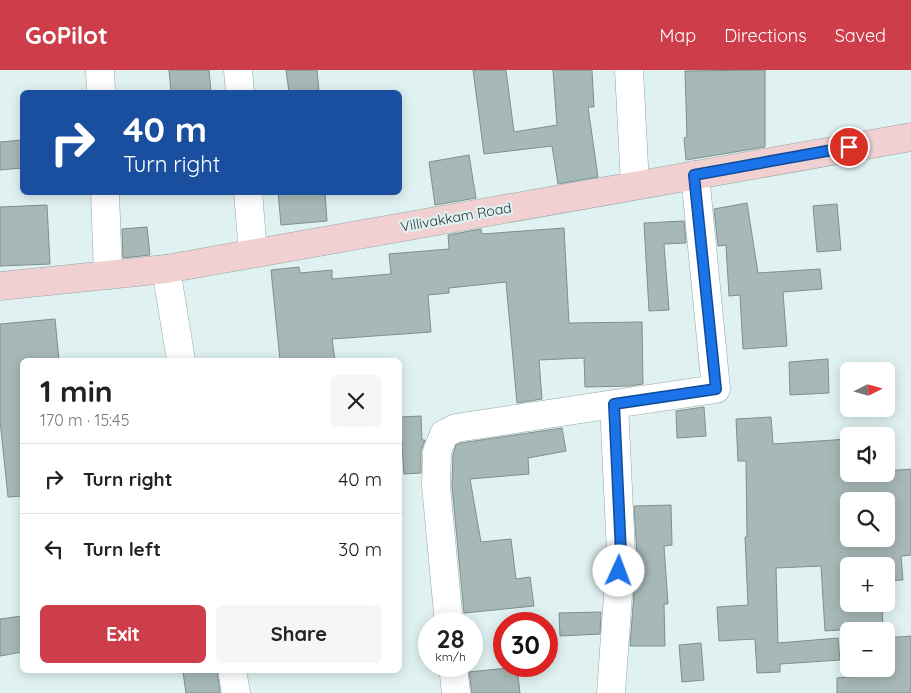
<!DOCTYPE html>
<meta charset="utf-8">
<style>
body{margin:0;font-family:Quicksand,sans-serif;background:#f6f6f6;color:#222;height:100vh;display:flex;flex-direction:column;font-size:19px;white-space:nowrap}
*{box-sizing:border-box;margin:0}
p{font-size:16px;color:#767676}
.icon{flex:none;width:28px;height:28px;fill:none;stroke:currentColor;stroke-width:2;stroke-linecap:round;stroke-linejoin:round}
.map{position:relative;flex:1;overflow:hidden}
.sheet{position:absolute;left:20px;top:288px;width:382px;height:315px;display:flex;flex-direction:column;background:#fff;border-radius:8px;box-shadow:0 2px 12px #0003}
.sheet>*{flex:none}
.top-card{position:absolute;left:20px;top:20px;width:382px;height:105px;border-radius:8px;box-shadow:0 2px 12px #0003;background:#1a4fa0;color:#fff;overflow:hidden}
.needle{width:32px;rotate:84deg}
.controls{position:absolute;left:840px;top:292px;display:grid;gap:10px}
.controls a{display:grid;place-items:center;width:55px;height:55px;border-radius:8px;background:#fff;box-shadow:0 2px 12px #0003;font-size:25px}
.speed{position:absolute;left:418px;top:542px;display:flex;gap:10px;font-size:25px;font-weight:700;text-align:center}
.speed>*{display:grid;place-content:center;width:65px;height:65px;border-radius:50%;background:#fff;box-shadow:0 2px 12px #0003;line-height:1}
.speed small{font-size:12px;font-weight:400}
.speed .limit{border:8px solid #d22;background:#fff;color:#111}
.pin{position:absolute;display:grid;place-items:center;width:42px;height:42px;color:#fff;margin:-21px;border:2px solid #fff;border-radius:50%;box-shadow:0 1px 5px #0007}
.me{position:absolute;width:55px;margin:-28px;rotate:2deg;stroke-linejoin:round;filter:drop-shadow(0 0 4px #0008)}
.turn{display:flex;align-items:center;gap:18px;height:105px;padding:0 20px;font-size:22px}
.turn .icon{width:65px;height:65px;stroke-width:2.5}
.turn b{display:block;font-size:35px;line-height:42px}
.round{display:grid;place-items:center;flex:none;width:52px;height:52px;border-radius:8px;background:#f6f6f6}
.overview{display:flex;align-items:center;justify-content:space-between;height:85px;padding:0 20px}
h1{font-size:30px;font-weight:700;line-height:38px}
.action{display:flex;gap:10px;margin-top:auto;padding:10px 20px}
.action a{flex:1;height:58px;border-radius:8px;background:#cd3d4a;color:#fff;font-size:20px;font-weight:700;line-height:58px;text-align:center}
.action a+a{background:#f6f6f6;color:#222}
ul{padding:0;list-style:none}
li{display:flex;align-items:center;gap:15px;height:70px;padding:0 20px;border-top:1px solid #e0e0e0}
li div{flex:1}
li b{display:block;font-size:19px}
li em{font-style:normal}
header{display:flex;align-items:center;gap:30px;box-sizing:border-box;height:70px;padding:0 25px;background:#cd3d4a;color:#fff}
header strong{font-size:24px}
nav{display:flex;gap:28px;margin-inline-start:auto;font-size:18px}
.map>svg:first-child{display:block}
.building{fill:#a6b8b7;stroke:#7d8f8e;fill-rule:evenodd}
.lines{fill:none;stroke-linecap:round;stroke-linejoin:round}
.street-casing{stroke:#95a7a6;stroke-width:29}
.secondary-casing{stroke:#95a7a6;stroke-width:29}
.street{stroke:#fff;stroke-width:28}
.secondary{stroke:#f0d0d1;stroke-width:28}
.route-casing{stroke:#114b97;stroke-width:12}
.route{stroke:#1a73e8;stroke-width:9}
.labels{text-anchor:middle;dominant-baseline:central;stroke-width:4.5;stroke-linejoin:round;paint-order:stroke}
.street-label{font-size:14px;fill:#2b3333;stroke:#dff2f1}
</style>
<header>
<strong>GoPilot</strong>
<nav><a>Map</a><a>Directions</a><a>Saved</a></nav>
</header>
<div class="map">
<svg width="911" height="623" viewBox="0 0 911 623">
<rect width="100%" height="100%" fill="#dff2f1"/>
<path class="building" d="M169 0H209L211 22H171Z
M286 0H317L319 22H289Z
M473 0H506L514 62 557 55 553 0H592L594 37H588L598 107 558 114 552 76 484 84Z
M765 0V77L686 90 684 68 687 67 685 1Z
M22 70V98L0 100V72Z
M469 85 476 128 435 135 429 92Z
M278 122H325L327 151 281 155Z
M747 133 758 203 820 199 822 219 783 222 787 276 743 279 740 225 729 226 726 175 718 176 714 139Z
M837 134 841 180 817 182 813 136Z
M47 135 50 194 0 196V137Z
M684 151 686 173 664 174 669 240 649 241 644 153Z
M147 157 150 185 123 188 122 159Z
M564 158 569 253 642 252 643 314 629 316 585 317 584 288 539 290 542 329 517 333 506 212 449 218V223L428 225 431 262 332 269 335 290H280L271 200 299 197 300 203 332 200V209L391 204 389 184 449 179 448 165 481 159 482 164Z
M55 249 59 290H22V426L8 427 0 350V254Z
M828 289 829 323 790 325 789 292Z
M704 337 706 366 677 368 676 341Z
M421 346 422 370H425L421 381V403L404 404 400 347Z
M771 347 773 374 849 369V404H886V401L911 399V485L901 486 903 510 886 511V496H849V534H882L883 557 825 561 821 496 776 498 778 573 838 568 840 590 780 594V602L757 603 755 569 719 571 717 537 748 535 745 467H747L746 391H738L736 349ZM849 431H886V469H849Z
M562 358 566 381 528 388 529 404 470 409 481 472 511 469 516 509 530 507 534 536 464 543 452 416 453 385 456 375 461 373Z
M671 435 672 475 664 476 668 534H664L665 576H630L637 484 634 436Z
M601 542 600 564 560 566 559 543Z
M22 546V582L0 586V549Z
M911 566V623H837V608L883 604V599H886V568Z
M701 573 704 610 682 612 679 575Z
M517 597 520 623H472L469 602Z
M195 600H217L220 623H186L183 602Z"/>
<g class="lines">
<g class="street-casing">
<path id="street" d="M100 0 101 22
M238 0 240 22
M629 0 635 115
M105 122 108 205
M248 122 253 183
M166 199 181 290
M449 554 436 416 437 382 444 364 456 358 614 334
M453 596 456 623
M232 600 236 623
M611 623 621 483 614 334 716 319 695 105"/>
</g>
<g class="secondary-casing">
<path id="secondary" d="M0 216 166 199 911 67"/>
</g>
<use href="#street" class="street"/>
<use href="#secondary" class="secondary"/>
</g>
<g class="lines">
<g class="route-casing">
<path id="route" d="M619 501 621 483 614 334 716 319 694 105 849 77"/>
</g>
<use href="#route" class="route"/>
</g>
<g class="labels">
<g class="street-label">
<text transform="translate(456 147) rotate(-10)">Villivakkam Road</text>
</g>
</g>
</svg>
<div class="controls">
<a><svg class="needle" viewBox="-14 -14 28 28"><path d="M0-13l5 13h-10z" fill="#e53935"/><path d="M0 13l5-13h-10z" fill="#767676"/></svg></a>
<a><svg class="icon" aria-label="sound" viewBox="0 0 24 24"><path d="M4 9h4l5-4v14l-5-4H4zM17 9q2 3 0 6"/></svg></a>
<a><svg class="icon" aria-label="search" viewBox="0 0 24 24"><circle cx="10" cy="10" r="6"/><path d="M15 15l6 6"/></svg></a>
<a>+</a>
<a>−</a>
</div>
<div class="speed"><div>28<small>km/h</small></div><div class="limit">30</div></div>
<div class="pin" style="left:849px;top:77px;background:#d93025"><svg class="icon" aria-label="arrive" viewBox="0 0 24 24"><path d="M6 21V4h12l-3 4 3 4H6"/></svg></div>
<svg class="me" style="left:619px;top:501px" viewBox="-20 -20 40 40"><circle r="19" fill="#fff"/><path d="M0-13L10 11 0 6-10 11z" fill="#1a73e8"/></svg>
<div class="top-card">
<div class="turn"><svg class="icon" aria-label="right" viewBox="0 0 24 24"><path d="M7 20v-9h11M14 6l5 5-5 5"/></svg><div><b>40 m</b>Turn right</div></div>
</div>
<section class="sheet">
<div class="overview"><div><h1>1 min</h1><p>170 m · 15:45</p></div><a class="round"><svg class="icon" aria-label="close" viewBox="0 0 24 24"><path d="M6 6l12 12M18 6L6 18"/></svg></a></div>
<ul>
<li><svg class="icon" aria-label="right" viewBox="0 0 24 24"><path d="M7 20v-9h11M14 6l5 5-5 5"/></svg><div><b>Turn right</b></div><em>40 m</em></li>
<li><svg class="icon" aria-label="left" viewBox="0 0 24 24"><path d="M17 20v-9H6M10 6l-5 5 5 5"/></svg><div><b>Turn left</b></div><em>30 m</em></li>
</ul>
<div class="action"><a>Exit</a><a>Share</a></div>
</section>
</div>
